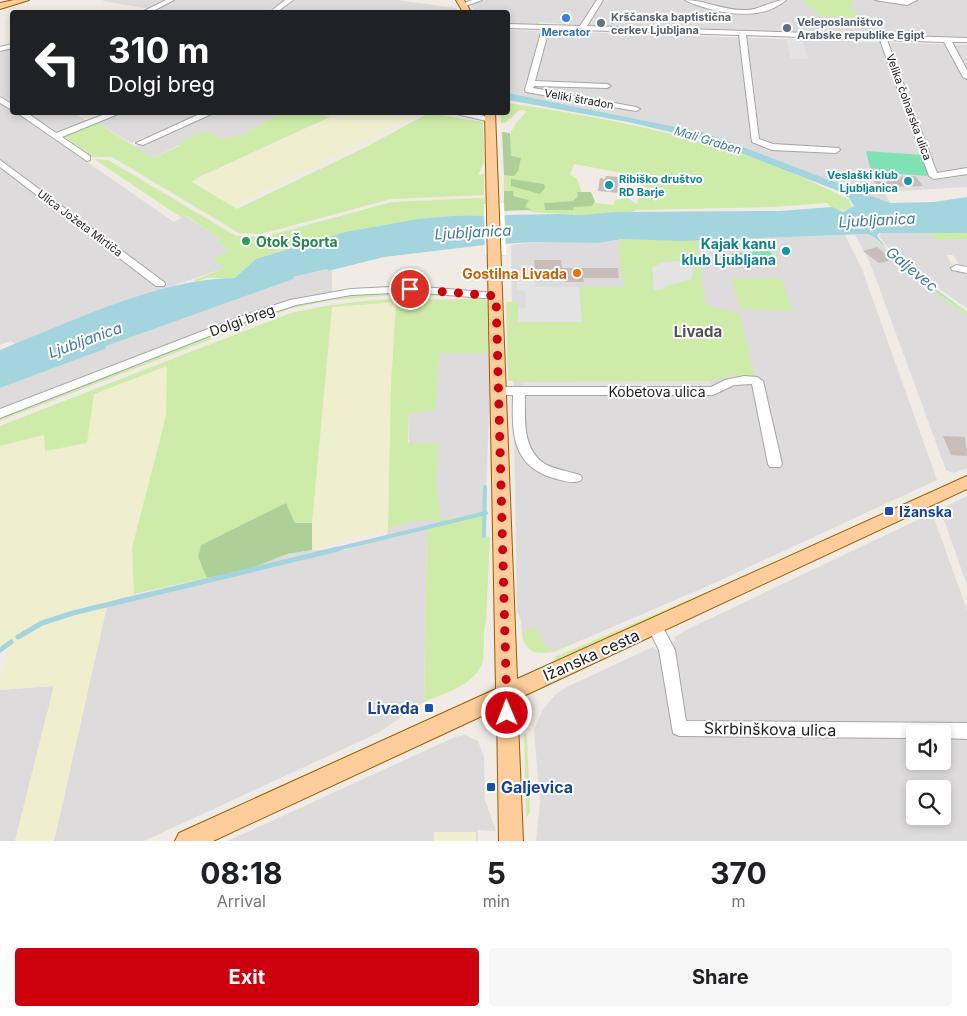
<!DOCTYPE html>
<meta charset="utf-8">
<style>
body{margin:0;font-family:Inter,sans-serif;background:#f6f6f6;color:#202124;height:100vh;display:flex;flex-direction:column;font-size:19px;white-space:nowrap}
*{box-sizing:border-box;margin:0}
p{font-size:16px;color:#757577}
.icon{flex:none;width:28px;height:28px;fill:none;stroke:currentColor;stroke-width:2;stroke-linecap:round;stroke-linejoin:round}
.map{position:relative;height:841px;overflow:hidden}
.details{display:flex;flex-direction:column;background:#fff;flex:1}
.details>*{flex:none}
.hud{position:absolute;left:10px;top:10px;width:500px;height:105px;border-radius:5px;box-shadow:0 2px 8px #0003;background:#202124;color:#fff;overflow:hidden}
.tools{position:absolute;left:906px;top:725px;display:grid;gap:10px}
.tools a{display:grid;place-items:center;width:45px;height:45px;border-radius:5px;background:#fff;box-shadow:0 2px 8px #0003;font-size:25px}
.pin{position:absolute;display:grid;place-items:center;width:42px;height:42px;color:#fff;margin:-21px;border:2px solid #fff;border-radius:50%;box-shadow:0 1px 5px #0007}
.me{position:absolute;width:55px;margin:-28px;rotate:359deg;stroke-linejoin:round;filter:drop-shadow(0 0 4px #0008)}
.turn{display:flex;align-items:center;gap:18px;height:105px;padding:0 15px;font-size:22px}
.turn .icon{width:65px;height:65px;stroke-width:2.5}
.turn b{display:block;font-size:35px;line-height:42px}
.eta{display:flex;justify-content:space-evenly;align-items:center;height:85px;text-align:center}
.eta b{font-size:30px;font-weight:700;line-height:35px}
.button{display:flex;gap:10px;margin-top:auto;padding:10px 15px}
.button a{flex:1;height:58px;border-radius:5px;background:#cd000d;color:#fff;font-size:20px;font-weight:700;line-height:58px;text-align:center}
.button a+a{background:#f6f6f6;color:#202124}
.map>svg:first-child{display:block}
.residential{fill:#dddbdc;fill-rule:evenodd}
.farmland{fill:#efefcf}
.grass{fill:#ceeba9;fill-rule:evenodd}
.forest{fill:#acd098}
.pitch{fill:#80e1b5}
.parking{fill:#e3e3e3}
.water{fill:#a4d5df}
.pier{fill:#fff}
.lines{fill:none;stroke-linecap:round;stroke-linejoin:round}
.stream-far1{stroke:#a4d5df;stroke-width:4}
.stream{stroke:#a4d5df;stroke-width:5}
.building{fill:#c8bdb8}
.minor-casing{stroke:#a6a6a6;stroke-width:2}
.major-casing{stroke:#995d00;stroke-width:2}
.minor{fill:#fff;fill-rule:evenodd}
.major{fill:#fecd9b;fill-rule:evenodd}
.route{stroke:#cd000d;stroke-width:9;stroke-dasharray:0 16.2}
.shop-dot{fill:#3f7fe0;stroke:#fff;stroke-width:2}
.worship-dot{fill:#6b7280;stroke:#fff;stroke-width:2}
.service-dot{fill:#5c6f8a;stroke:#fff;stroke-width:2}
.culture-dot{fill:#0f9aa8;stroke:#fff;stroke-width:2}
.leisure-dot{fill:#2e9e5b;stroke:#fff;stroke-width:2}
.food-dot{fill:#e8710a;stroke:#fff;stroke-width:2}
.transit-dot{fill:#1a4fb4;stroke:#fff;stroke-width:2}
.labels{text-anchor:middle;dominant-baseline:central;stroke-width:4;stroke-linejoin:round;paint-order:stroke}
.far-worship-label{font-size:11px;font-weight:bold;fill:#5b616d;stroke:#fff;text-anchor:start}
.far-service-label{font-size:11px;font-weight:bold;fill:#4e5e75;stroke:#fff;text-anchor:start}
.far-shop-label{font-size:11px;font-weight:bold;fill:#366cbe;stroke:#fff}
.far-street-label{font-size:11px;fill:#1f1f1f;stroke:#fff}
.far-culture-label{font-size:11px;font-weight:bold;fill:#0d838f;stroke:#fff;text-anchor:end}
.far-water-label{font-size:12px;font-style:italic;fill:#4278a1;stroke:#fff}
.leisure-label{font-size:14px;font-weight:bold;fill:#27864d;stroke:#fff;text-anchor:start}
.culture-label{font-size:14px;font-weight:bold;fill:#0d838f;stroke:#fff;text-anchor:end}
.food-label{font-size:14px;font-weight:bold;fill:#c56008;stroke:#fff;text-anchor:end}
.street-label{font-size:14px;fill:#1f1f1f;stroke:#fff}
.transit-label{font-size:14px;font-weight:bold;fill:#164399;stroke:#fff;text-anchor:start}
.water-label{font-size:15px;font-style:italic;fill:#4278a1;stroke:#fff}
.neighbourhood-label{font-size:15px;font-weight:bold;fill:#525252;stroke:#fff}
.near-street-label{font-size:16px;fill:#1f1f1f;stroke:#fff}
.near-transit-label{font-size:16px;font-weight:bold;fill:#164399;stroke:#fff;text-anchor:end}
</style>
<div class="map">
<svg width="967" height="841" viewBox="0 0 967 841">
<rect width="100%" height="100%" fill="#f0ebe4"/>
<path class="residential" d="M105 0H167L151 9 102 1Z
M173 0H284L266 12H148Z
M295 0H397L456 8 459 12H278Z
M468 0H967V37L594 26 539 22 537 25 508 24V12H475Z
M508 30 967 45V187L884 192 890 203 706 133 508 93Z
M12 48V103L0 95V51Z
M0 102 174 222 186 216 222 240 217 242 229 250 225 268 79 318 15 344 11 341 0 345V167L157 286 163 283 0 160Z
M27 113H74L87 121 55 131Z
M123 113H207L131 143 96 122Z
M215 113H282L241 135 222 139 207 131 153 158 134 147Z
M901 232 930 233 936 240 967 239V268L961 267 953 255H946L955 270 967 273V308L904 264 891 252 879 236 881 233Z
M867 234 875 238 904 271 967 316V468L954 473 946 470 869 260 855 235Z
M845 235 862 269 937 480 710 585 554 652 542 653 529 648 523 641 521 620 517 612 511 245 536 242 598 243 622 239 683 241Z
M327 269 328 271 332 270V293L0 412V388L105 349 106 346 293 277Z
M439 353H489L490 392 485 514 440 519 427 531 424 702 378 733 144 841H54L108 601 247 570 287 554 312 550H346L387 537 388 529 410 521 409 413 435 410Z
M967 496V585L940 509Z
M932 513 967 610V841H536L540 802 534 730 543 709 556 694 569 686 644 651 653 647 657 650 675 641V637L686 630ZM915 734H942V761H915ZM915 789H942V816H915Z
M54 686 15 841H0V690Z
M465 735 478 741 484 757 485 800 496 831 478 830V841H228L455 737Z"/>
<path class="farmland" d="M353 112 421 113 234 206 192 182 332 116 340 118Z
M396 302 391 384 388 529 312 550V523L332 307Z
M167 366 166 416 132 548 134 594 108 602 54 841H15L54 686 0 690V681L8 656 5 648 0 651V446L44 435 45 451 94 394Z
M434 832H476V841H434Z"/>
<path class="grass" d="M802 0H852L851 7 859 19 820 16Z
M508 103C624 121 744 143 849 200L852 208C842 212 835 211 827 203L772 207 636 210 632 212 583 215 531 212 524 207 529 200 514 195 513 191H504V175L514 176 521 158 511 156C509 131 510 129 527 111L520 110 505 123H501V113L508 112ZM574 164 639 176 637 184 643 185 637 204 627 198 615 200 614 205 595 203 592 206H574L573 210H545L544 203 573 201 582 193 577 179 570 174Z
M282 113H316L330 117 199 177 192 182 237 209 366 147 429 113 483 122 484 163 478 175 484 174V195L391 199 261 234 239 233 112 157H93L62 135 96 122 153 158 179 146 182 141 201 132 207 131 222 139 241 135Z
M94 159 108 160 236 236 263 237 392 202 482 198 485 199 484 215 418 219 401 223 257 259 235 278H206L196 282 194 280 225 268 212 260 229 250 217 242 222 240 187 216 182 218Z
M930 233H967V239L936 240Z
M875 238 905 268 967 312V316L904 271Z
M622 239 696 240 706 305 739 313 755 378 733 375 710 381H508L506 302H518L519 322H582L579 287H625L618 252Z
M782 278 792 311 741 309 731 279Z
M397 291 437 292 466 296 396 295 332 300 289 309 0 421V416L274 310 340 295Z
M479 297 489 302V353H439L436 410 409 413 408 443H439L436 481 440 519 485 514 482 536 490 537 486 621C482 634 485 647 483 660 477 685 444 693 424 702L427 531 439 520 410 521 388 529 391 384 396 302 332 307 312 523H295L286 503 201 545 198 557 207 578 134 594 132 548 166 416 167 366 94 394 87 443 45 451 44 435 0 446V426L291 313C326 305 362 300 398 299 426 298 453 302 479 297Z
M714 589 716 591 554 661 555 657Z
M534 627 550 651 570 642 572 644C552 652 526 663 522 633Z
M524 733 527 735 530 812 526 818Z"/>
<path class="forest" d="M502 132 510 133 511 156 521 158 518 171 514 176 504 175Z
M511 179 544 184 545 188 540 194 511 186Z
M504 191H513L514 196 529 200 525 207 531 210 504 211Z
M577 192H591L595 202 592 206 574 207 573 210H545L544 203 573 201 578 196Z
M286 503 295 523H312V550L287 554 247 570 207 578 198 557 201 545Z"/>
<path class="pitch" d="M866 151 923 155 930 176 871 172Z
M770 251 778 264 738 266 731 253Z"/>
<path class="parking" d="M786 39 802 40 808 59H791Z
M691 260 693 267 692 279 667 286 662 290H654L652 267 664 262Z
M517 276H534L535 287H579L582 322H518V308H526L525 291 517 290Z
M710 381 712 388H523V382Z"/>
<path class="water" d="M508 93 706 133 890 203 934 202 967 197V233H879L877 236 891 254 906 268 967 312C946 298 925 284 905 268 893 258 882 239 867 234L682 241 622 239 598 243 536 242 484 245 384 257 328 271 327 269 293 277V279L106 346 105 349 0 388V350C70 322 161 278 235 278L256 259 346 232 418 219 453 216 559 214 583 215 615 212 780 211 832 207 843 212 854 206 849 198 836 190 720 145 696 138 628 122 508 100Z"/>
<path class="pier" d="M504 203 506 255H485L484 204Z"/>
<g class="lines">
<path class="stream-far1" d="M484 536 485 487
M333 550 486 513"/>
<path class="stream" d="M18 637 42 623 73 613 338 549
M0 650 11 642"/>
</g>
<path class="building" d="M606 176 619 177 618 193 598 191 600 178 605 179Z
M915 176 923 186 878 187 872 178Z
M877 247 893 260 879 263 863 251Z
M534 260H561L562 268H618L619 278H583L584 282H565L564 278H535Z
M943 436 965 437 967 456 951 455Z"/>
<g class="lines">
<g class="minor-casing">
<path id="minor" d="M166 0H174L151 12H142Z
M285 0H293L277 12H270Z
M472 0H482L463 7 460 5Z
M597 0H603L587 26 967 38V42H952L967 70V79L963 77 944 42 887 40 937 173 967 168V174L934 179 929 176 880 40 746 35 759 139 773 144 839 148 840 150 836 153 772 150 752 142 739 35 549 29 535 81 607 84 611 86 607 88 534 86 533 88 636 107 640 109 636 111 526 92 525 90 542 29 508 28V24L580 26Z
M685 0C705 0 724 11 746 10 760 10 772 0 786 0 763 20 730 15 703 7 697 5 690 3 685 0Z
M875 0H917L907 5Z
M12 44V48L0 51V47Z
M0 97 12 104V110L0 103Z
M16 112H26L56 133 110 112H123L62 137 90 156V160L87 161Z
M204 112H216L143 145 136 143Z
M448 112H469L495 119 491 122Z
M0 160 164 282 165 284 164 286H156L0 167Z
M956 265 967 267V273L952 270 951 268Z
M411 286 496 293 501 296 496 299 411 292 351 295 296 305 250 320 0 418V409L242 316 290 300 351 289Z
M744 376 757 377 763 381 782 464 780 467H770L768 464 752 384 734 385 713 395H525C525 419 522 450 545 464 556 470 568 471 580 475L582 478 580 481C572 484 561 480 553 478 511 465 512 432 513 395H499L493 391 499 387H711L725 380Z
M655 620 660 622 675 650 686 721 967 723V739L942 738V734H915V738L679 736 673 733 659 650 647 626 650 622Z"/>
</g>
<g class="major-casing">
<path id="major" d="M14 0H29L0 9V3Z
M456 0H464L471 12H463Z
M485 112H495L517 679 967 476V489L517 699 523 841H499L497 709 213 841H175L179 833 496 689Z"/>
</g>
<use href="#minor" class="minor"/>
<use href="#major" class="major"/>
</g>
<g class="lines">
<path class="route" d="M410 289 496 296 507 713"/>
</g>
<circle class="shop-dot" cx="566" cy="18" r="5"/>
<circle class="worship-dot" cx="601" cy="23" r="5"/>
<circle class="service-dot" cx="787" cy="28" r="5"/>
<g class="culture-dot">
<circle cx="908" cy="181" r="5"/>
<circle cx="609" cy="185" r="5"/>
<circle cx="786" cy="251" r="5"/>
</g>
<circle class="leisure-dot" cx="246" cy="241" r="5"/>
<circle class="food-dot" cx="577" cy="273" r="5"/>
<g class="transit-dot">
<rect x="884" y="506" width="10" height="10" rx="2.5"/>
<rect x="424" y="703" width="10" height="10" rx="2.5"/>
<rect x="486" y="782" width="10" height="10" rx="2.5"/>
</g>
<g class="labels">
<g class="far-worship-label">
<text x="611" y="17">Krščanska baptistična<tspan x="611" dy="13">cerkev Ljubljana</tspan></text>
</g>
<g class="far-service-label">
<text x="797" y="22">Veleposlaništvo<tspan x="797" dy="13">Arabske republike Egipt</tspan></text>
</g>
<g class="far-shop-label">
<text x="566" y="32">Mercator</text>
</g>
<g class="far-street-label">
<text transform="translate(579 99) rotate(10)">Veliki štradon</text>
<text transform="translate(909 107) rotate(70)">Velika čolnarska ulica</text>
<text transform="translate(80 223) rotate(37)">Ulica Jožeta Mirtiča</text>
</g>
<g class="far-culture-label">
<text x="898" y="175">Veslaški klub<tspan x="898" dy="13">Ljubljanica</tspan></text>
<text x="619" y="179" text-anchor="start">Ribiško društvo<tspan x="619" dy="13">RD Barje</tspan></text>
</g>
<g class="far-water-label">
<text transform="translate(708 140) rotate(17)">Mali Graben</text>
</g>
<g class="leisure-label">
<text x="256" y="241">Otok Športa</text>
</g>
<g class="culture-label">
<text x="776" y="243">Kajak kanu<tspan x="776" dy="16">klub Ljubljana</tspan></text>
</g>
<g class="food-label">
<text x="567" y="273">Gostilna Livada</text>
</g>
<g class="street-label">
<text transform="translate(242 320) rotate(-20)">Dolgi breg</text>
<text x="657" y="391">Kobetova ulica</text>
</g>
<g class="transit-label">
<text x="899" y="511">Ižanska</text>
</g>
<g class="water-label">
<text transform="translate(877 220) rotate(-3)">Ljubljanica</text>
<text transform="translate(473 232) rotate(-3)">Ljubljanica</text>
<text transform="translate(912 269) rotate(39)">Galjevec</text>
<text transform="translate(85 340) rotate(-20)">Ljubljanica</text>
</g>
<g class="neighbourhood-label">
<text x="698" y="331">Livada</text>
</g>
<g class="near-street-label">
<text transform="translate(591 655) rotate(-24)">Ižanska cesta</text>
<text transform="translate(770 729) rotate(1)">Skrbinškova ulica</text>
</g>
<g class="near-transit-label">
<text x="419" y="708">Livada</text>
<text x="501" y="787" text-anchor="start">Galjevica</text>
</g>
</g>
</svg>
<div class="tools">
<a><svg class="icon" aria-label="sound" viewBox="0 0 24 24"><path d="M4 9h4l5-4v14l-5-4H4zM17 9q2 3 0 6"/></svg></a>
<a><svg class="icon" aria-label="search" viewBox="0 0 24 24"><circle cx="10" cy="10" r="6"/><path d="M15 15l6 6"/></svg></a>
</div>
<div class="pin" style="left:410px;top:289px;background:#d93025"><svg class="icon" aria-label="arrive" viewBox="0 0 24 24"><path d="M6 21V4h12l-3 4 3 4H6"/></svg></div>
<svg class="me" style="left:507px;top:713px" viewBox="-20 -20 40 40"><circle r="17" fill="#cd000d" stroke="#fff" stroke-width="3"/><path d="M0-11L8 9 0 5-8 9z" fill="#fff"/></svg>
<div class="hud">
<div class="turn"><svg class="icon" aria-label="left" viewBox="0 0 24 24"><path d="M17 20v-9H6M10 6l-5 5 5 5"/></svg><div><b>310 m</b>Dolgi breg</div></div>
</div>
</div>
<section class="details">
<div class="eta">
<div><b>08:18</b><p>Arrival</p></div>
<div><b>5</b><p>min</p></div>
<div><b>370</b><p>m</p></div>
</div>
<div class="button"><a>Exit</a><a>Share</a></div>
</section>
